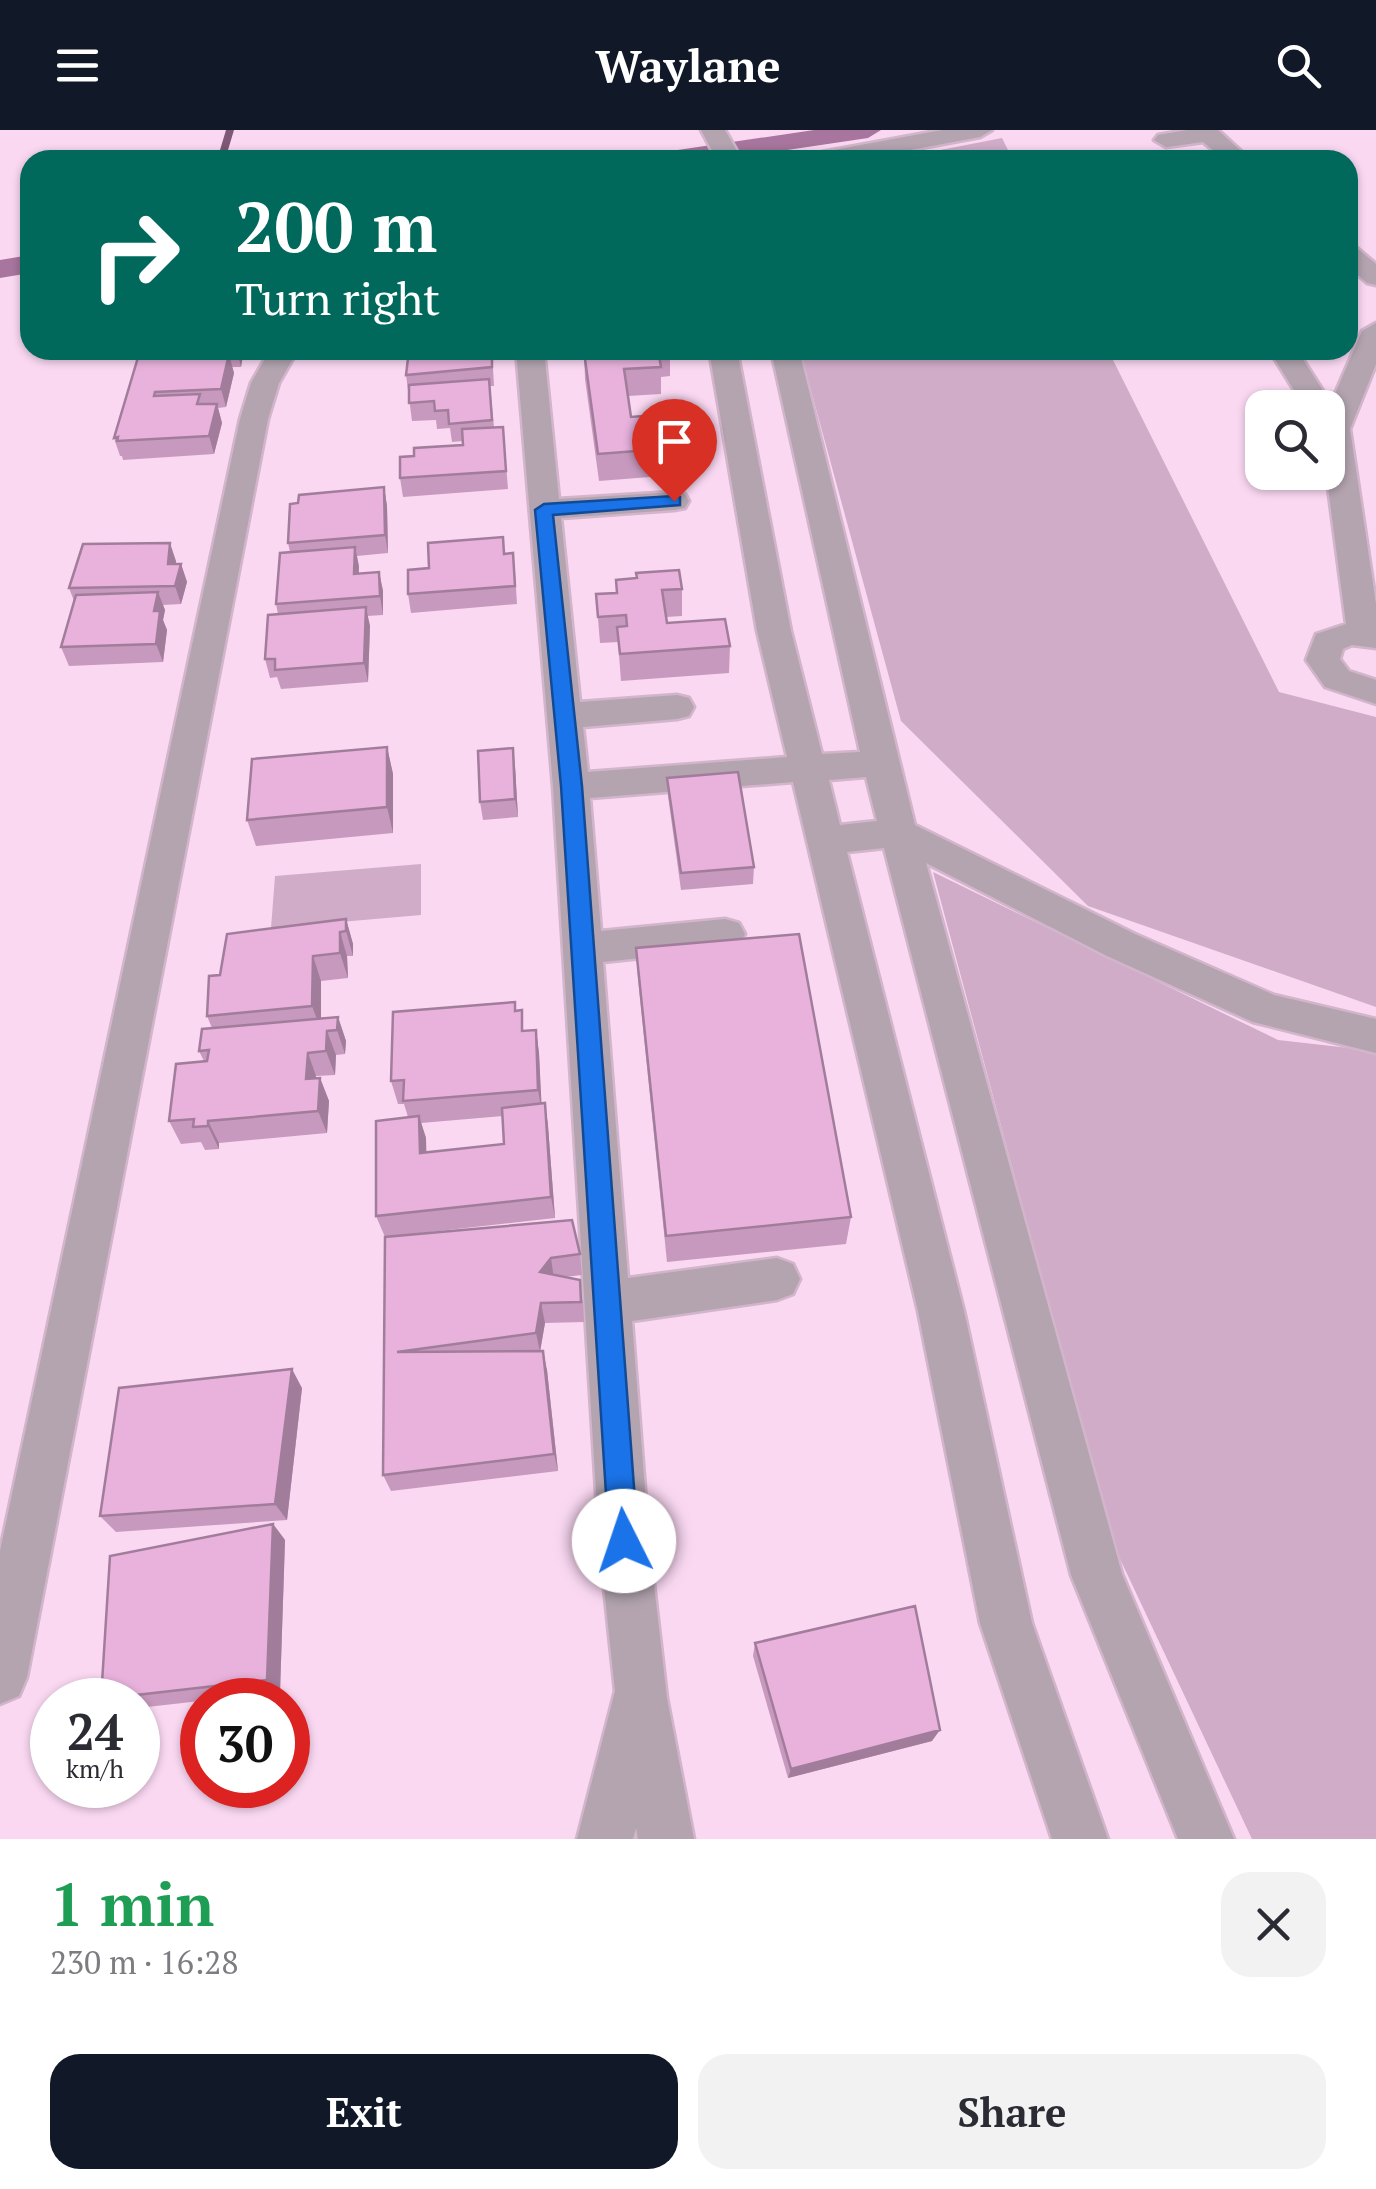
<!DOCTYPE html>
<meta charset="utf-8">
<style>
body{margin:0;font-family:"PT Serif",serif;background:#f2f2f3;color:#2b2b33;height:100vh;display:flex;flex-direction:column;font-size:38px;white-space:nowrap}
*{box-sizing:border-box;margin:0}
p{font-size:32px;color:#7c7c81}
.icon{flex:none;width:55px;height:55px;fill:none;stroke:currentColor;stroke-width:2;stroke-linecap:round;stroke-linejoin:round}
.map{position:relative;height:1709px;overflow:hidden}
.sheet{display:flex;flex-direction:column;background:#fff;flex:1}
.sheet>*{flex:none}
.guide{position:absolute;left:20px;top:20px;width:1338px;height:210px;border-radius:30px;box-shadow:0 2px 8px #0004;background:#00695c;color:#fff;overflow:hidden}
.controls{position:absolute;left:1245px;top:260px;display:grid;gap:20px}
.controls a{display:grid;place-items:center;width:100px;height:100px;border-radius:20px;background:#fff;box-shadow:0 2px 8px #0004;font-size:50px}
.speed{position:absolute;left:30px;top:1548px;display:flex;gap:20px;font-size:50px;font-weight:700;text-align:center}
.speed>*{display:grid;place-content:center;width:130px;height:130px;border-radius:50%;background:#fff;box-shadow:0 2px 8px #0004;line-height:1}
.speed small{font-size:25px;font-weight:400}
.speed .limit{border:15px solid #d22;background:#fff;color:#111}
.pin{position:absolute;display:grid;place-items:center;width:85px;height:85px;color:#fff;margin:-102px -42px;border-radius:50% 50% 50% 0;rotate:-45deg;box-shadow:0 0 10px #0007}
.pin .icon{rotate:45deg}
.me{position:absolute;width:110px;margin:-55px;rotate:356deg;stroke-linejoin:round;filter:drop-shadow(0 0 8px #0008)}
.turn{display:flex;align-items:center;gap:35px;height:210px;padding:0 50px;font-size:45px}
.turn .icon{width:130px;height:130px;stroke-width:2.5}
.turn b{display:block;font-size:70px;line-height:85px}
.round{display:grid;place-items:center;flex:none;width:105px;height:105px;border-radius:30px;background:#f2f2f3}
.headline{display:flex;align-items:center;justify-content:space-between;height:170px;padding:0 50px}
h1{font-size:60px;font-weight:600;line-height:75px;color:#1e9e55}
.primary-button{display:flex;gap:20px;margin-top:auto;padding:20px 50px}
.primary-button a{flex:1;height:115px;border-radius:30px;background:#111827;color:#fff;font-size:40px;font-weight:600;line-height:115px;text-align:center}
.primary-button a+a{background:#f2f2f3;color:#2b2b33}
header{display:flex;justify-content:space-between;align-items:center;height:130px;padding:0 50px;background:#111827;color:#fff;font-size:45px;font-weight:600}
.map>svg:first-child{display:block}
.green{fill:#d0acc8}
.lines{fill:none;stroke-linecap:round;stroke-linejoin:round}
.stream{fill:#7e5876;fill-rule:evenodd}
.canal{fill:#a7759d;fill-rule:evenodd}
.minor-casing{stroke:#d2b5cb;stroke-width:5}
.minor{fill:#b3a4af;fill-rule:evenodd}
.wall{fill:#c899be;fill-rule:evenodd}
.shaded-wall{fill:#a27d9b}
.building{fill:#e8b2dd;stroke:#a27d9b;stroke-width:2.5}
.route{fill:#1a73e8;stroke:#114b97;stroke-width:2.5}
</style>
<header><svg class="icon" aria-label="menu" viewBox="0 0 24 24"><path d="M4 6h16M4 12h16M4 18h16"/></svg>Waylane<svg class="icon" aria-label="search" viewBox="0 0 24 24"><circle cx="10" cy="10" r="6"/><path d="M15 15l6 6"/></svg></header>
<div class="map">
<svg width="1376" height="1709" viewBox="0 0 1376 1709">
<rect width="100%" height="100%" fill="#fad8f2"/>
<path class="green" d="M1002 8 1013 30H889Z
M800 220H1108L1279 562 1376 587V877L1088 776 901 591Z
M421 734V785L271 798 275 746Z
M933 742 1278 910 1376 921V1709H1252L1113 1414Z"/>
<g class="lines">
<path class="stream" d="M226 0H234L225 30H217Z"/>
<path class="canal" d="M814 0H881L868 8 719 30H651L664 22Z
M30 125V143L0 148V130Z"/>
<g class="minor-casing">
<path id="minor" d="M701 0H725L742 30H717Z
M942 0H992L980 7 856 30H805L817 23Z
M1187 0H1218L1251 30H1225L1203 12 1166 17 1154 10 1158 5Z
M1348 115 1357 118 1376 134V155L1367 153 1348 136Z
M1376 193V234L1350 299 1376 474V518L1352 515 1343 519 1340 529 1349 541 1376 550V574L1325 557 1306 530 1316 504 1346 494 1326 342 1328 278H1305L1269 220H1297L1331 273 1362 201Z
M270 220H298L279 253 268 289 27 1547 19 1566 0 1574V1421L240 289 251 253Z
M516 220H544L559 369 674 362 685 364 689 371 685 378 674 380 561 388 580 572 677 565 689 568 694 577 689 586 677 589 583 597 588 642 787 627 757 501 709 220H737L791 501 822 624 860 622 771 220H799L915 695 1135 804 1274 865 1376 889V923L1253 892 1107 826 926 733 1122 1444 1234 1709H1178L1071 1445 884 718 847 722 964 1181 1032 1493 1108 1709H1052L980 1493 918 1181 793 652 590 668 601 801 725 789 739 793 745 804 739 815 725 819 603 832 628 1148 777 1128 793 1134 800 1149 793 1164 777 1170 632 1191 649 1411 667 1568 694 1709H638L636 1698 633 1709H577L615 1561 599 1411 553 656ZM866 647 877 691 840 695 829 650Z"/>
</g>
<use href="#minor" class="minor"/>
</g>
<path class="wall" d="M173 220H244L241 237H232L234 243 226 277 218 278 222 293 214 324 123 330 122 326H120L114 308 174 224Z
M492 220 494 256H490L494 297H503L508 359 403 367 400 348 414 326 463 315V311L452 312 450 298 437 299 436 290 412 291 406 245Z
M590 220H670V246L661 247V264L628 266 631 287 688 317V344L599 351 585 249 584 222H590Z
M384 357 387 376 388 423 357 426 359 444 379 442 383 461V485L367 486 370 496 368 552 281 559 277 547 270 548 265 529 278 484 276 474 290 422 288 413Z
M505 424 515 442 517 474 411 483 408 464 429 438Z
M176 431V434H181L187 452 181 474 163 475 165 480 163 490 167 500 163 532 69 536 61 517 74 471 69 458Z
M616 450 682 459V486L666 487 667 493 730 516 729 543 621 551 618 512 600 513 596 464 617 463Z
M387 617 393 644V703L256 716 247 690Z
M515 636 518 687 483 690 480 672Z
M667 648 754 737 753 754 681 760 668 666Z
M346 789 353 814V826H347L348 848 321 851V889L338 887 346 911 345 924 336 925 335 945 316 946V948H320L329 971 327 1003 219 1013V1019L205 1020 201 1012 181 1014 169 991 204 931 199 921 212 898 207 886 220 845Z
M636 818 851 1087 846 1114 667 1132 638 849Z
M536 900 539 923 541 974 545 973 548 996 555 1088 421 1103 580 1124 582 1145 565 1147 583 1171 584 1192 545 1193 540 1221 547 1240 558 1341 391 1361 383 1345 385 1107 376 1086 408 987 404 974H398L391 951 525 901ZM503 986 504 1014 426 1022V1008L421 993Z
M302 1258 287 1390 116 1402 100 1386Z
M273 1394 285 1410 280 1562 138 1578V1570L101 1569Z
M755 1513 932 1611 788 1648 753 1526Z"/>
<path class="shaded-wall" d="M237 220H244L241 237Z
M229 224 234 243 226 277 221 259Z
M217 274 222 293 214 324 209 306Z
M384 357 387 376 388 423 385 405Z
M170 413 176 431 174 453 168 434Z
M355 417 359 436 358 463 354 444Z
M181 434 187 452 181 474 175 456Z
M379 442 383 461V485L380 466Z
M158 462 165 480 163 490 167 500 163 532 156 514 154 481Z
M366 477 370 496 368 552 364 533Z
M387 617 393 644V703L387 677Z
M513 618 515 636 518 687 515 669Z
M346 789 353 814V826L346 801Z
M340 802 347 826 348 848 340 823Z
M313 826 321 851V900L312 876Z
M338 887 346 911 345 924 337 900Z
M536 900 539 923 542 983 538 960Z
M327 901 336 925 335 945 326 921Z
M308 923 316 946 315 972 306 949Z
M320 948 329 971 327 1003 318 981Z
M545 973 548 996 555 1088 551 1067Z
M419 986 426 1008 427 1045 420 1023Z
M208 991 219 1013V1019L208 996Z
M551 1128 554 1149 540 1142Z
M541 1173 545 1193 540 1222 536 1203Z
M543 1221 547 1240 558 1341 554 1324Z
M292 1239 302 1258 287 1390 275 1374Z
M273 1394 285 1410 280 1562 267 1550Z
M940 1600 932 1611 788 1648 791 1639Z"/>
<path class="building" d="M409 220H492V237L406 245Z
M592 220H663H658L661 237 624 239 631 287 681 283 688 317 598 324 584 222 592 221Z
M139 224H229L221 259 155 262 154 266 200 264 197 274H217L209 306 117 311 118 307 114 308Z
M489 249 492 290 449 294 448 280 435 281 434 271 409 273V255Z
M503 297 506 341 400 348V327L414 326V318L463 315 462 299Z
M384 357 385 405 288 413 290 374 298 373 299 365Z
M503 407 504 424 513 423 515 456 408 464V440L429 438 428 413Z
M170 413 168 434H181L175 456 69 458 83 414Z
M355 417 354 444 379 442 380 466 276 474 280 423Z
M679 440 682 459 662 460 667 493 725 489 730 516 620 524 617 497 627 496 626 485 598 487 596 464 617 463 616 450 637 448 636 443Z
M158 462 154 481H160L156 514 61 517 76 465Z
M366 477 364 533 275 540V529H265L268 485Z
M387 617V677L247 690 252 629Z
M513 618 515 669 480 672 478 621Z
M738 642 754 737 681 743 667 648Z
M346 789V801L340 802V823L313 826 312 876 207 886 209 846 220 845 227 804Z
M799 804 851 1087 666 1106 636 818Z
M515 872V881L522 880V901L536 900 538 960 403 971 404 950 391 951 393 882Z
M338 887 337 900 327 901 326 921 308 923 306 949 320 948 318 981 208 991V996L193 997 194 989 169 991 176 934 207 931 209 920 199 921 202 899Z
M545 973 551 1067 376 1086V991L419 986 420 1023 504 1014 502 978Z
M572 1090 580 1124 551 1128 540 1142 580 1150 581 1172 541 1173 536 1203 397 1222 543 1221 554 1324 383 1345 385 1107Z
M292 1239 275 1374 100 1386 119 1258Z
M273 1394 267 1550 101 1569 110 1426Z
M915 1476 940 1600 791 1639 755 1513Z"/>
<path class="route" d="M674 366 680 367V375L553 385 582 656 638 1411 634 1421 624 1426 613 1421 609 1411 561 656 535 380 544 374Z"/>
</svg>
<div class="controls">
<a><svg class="icon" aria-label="search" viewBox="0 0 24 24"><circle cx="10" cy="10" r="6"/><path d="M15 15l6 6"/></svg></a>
</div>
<div class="speed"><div>24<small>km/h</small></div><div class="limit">30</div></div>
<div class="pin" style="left:674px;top:371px;background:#d93025"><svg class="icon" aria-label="arrive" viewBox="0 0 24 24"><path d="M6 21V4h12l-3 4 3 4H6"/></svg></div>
<svg class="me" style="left:624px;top:1411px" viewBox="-20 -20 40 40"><circle r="19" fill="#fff"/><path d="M0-13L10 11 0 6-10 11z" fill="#1a73e8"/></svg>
<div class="guide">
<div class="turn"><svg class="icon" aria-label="right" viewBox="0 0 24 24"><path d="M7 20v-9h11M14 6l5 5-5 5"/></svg><div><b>200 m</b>Turn right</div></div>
</div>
</div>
<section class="sheet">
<div class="headline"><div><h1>1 min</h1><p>230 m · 16:28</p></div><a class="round"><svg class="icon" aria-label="close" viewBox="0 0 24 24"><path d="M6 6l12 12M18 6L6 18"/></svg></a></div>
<div class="primary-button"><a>Exit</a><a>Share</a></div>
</section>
